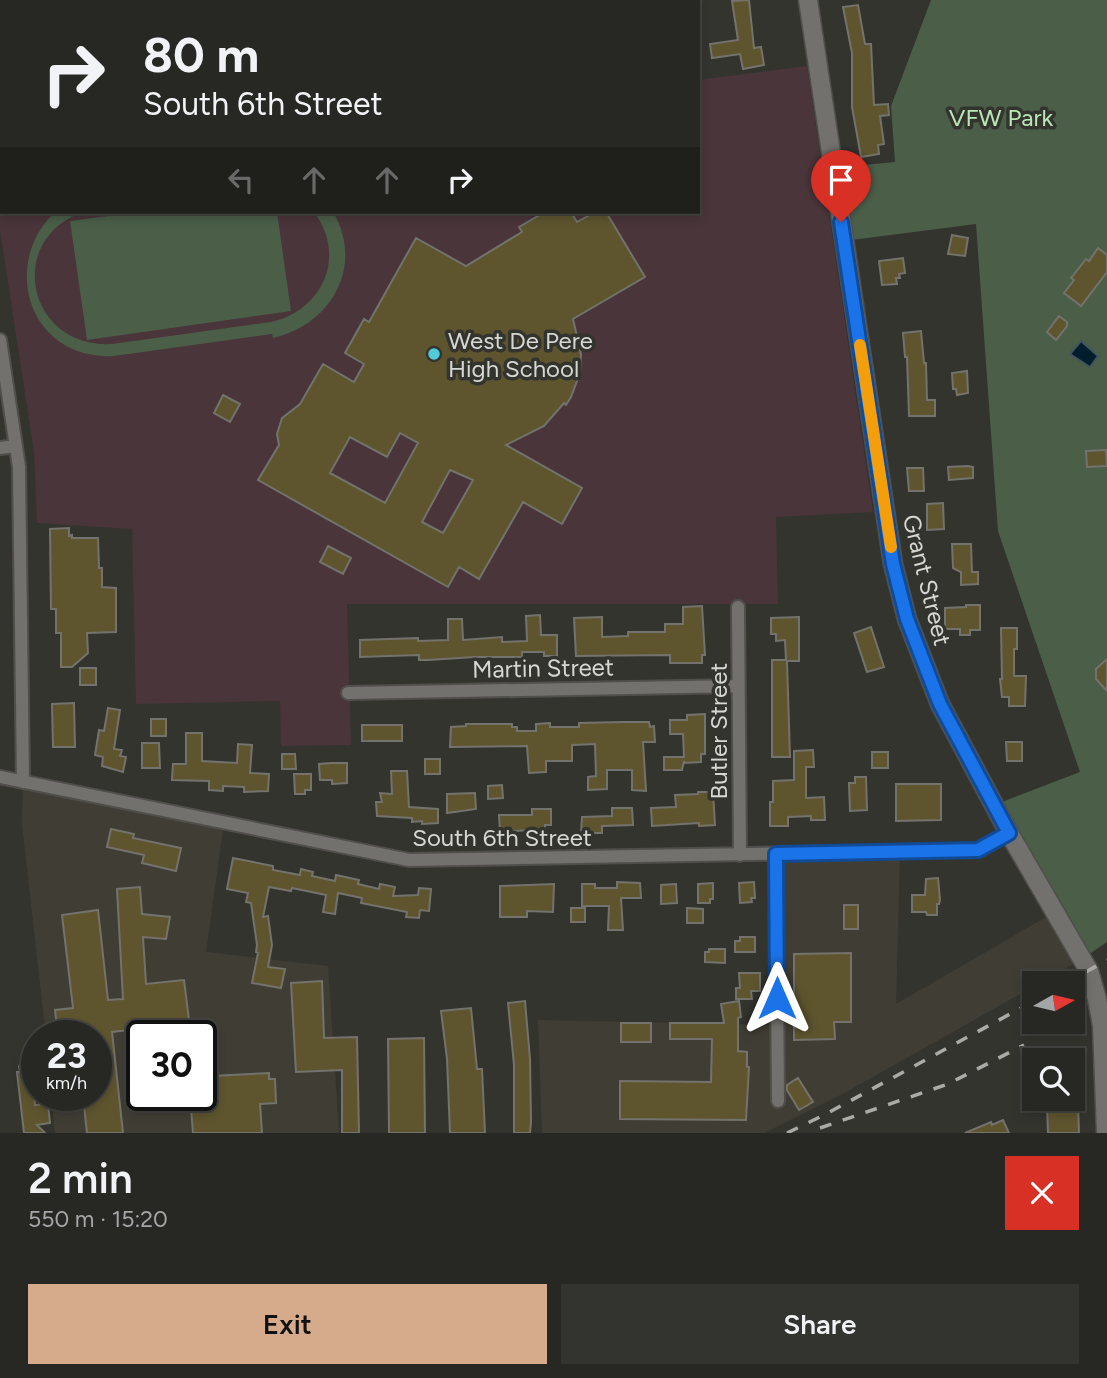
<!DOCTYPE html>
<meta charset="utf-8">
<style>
body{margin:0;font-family:Figtree,sans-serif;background:#333330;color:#f1f3f6;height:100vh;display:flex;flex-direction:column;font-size:26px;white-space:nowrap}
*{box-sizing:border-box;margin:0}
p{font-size:23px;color:#a4a5a6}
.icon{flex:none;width:38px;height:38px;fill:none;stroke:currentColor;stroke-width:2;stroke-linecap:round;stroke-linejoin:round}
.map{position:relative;height:1133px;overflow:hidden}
.panel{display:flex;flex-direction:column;background:#272723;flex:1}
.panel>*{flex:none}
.hud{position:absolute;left:0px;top:0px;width:700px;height:214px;box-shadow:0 4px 10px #0003,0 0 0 2px #434441;background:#272723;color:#f1f3f6;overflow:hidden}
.needle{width:46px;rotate:82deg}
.controls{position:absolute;left:1022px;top:971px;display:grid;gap:14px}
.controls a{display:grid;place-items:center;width:63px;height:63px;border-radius:0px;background:#272723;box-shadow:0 4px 10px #0003,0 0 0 2px #434441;font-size:35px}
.speed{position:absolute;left:21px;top:1020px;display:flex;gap:14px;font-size:35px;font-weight:700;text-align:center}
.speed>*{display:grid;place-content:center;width:91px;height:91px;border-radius:50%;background:#272723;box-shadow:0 4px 10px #0003,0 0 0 2px #434441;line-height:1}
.speed small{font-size:18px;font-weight:400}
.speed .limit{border:4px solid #111;border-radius:10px;background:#fff;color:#111}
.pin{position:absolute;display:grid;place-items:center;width:60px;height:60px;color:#fff;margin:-72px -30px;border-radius:50% 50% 50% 0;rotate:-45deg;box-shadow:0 0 7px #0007}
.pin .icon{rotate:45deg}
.me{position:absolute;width:77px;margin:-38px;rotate:0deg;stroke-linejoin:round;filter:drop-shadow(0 0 5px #0008)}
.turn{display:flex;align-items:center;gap:24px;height:147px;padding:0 28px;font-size:32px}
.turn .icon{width:91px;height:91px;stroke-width:2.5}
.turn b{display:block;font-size:49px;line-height:60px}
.lanes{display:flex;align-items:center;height:66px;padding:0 28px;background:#0003;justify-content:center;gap:35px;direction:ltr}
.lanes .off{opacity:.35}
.round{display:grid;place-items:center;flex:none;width:74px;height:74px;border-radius:0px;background:#333330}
.head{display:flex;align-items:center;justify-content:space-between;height:119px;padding:0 28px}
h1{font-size:42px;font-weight:600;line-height:52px}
.primary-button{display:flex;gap:14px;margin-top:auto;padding:14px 28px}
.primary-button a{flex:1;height:80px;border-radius:0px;background:#d6ab8b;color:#111;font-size:28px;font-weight:600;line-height:80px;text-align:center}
.primary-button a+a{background:#333330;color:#f1f3f6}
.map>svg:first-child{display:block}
.built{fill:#403e34;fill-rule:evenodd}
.education{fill:#49353a}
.green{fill:#4a5e48}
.water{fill:#021e2d;stroke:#42555f;stroke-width:2}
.building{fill:#5e552f;stroke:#73726d;stroke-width:2;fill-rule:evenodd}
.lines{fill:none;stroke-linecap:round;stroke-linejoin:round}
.street-casing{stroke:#504f4c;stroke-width:16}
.secondary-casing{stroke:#504f4c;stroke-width:21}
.street{stroke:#73716d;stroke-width:12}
.secondary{stroke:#73716d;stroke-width:18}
.rail{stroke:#aaaaa6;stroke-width:3.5;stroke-dasharray:12 12;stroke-linecap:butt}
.route-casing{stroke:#114b97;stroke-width:18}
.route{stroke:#1a73e8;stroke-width:12}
.slow{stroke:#f59e0b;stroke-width:12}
.poi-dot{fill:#52cbd9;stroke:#34342f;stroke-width:2.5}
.labels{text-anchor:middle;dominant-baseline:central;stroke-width:7;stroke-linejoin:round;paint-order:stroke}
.park-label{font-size:24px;fill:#b8e8b4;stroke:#34342f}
.poi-label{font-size:24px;fill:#d6d6d3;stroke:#34342f;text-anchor:start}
.street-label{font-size:24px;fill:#d6d6d3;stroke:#34342f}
</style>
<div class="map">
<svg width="1107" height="1133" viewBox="0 0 1107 1133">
<rect width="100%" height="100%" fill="#34342f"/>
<path class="built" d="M23 782 224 822 206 952 328 966 339 1133H55L51 1096H96V1036H46L22 824ZM142 1036H201V1096H142Z
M900 852 896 1004 1055 912 1082 959 848 1091 764 1133H542L538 1020 777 1025 776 854Z"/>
<path class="education" d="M807 66 873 512 776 517 778 604H347L351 745 281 746 280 701 136 704 132 529 37 523 34 452 0 230V86H2V212H698V80Z"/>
<path class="green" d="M931 0H1107V942L1082 959 994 805 1080 772 998 531 976 224 844 241 833 168 895 162 891 106Z
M52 212H83C4 240 28 349 112 344L271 322C323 310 347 256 314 212H333C365 266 331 325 273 338L272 334 114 356C32 361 0 269 52 215Z
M138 212H277L291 311 87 340 70 221Z"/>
<path class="water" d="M1081 341 1098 356 1090 367 1070 354Z"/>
<path class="building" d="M749 0 754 48 761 47 764 65 743 69 740 54 712 58 710 44 738 40 732 1Z
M858 5 865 44H871L874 105 888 104 889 115 880 116 884 144 878 145 879 154 861 157 852 107V53L843 7Z
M545 212H571L577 222 595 212H606L645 277 573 319 581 354 580 373 571 397 566 405 564 403 544 426 506 445 582 488 562 524 523 502 479 579 459 567 448 587 258 480 279 445 277 434 282 418 300 404 323 364 354 382 364 364 345 353 364 319 369 322 416 238 466 266 522 232 519 227ZM400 433 418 443 385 503 330 473 350 437 387 457ZM450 470 473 480 443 533 422 522Z
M952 235 968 238 965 256 948 254Z
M1098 248 1107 255V272L1081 306 1064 293 1074 280 1071 278 1086 259 1089 261Z
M903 258 905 273 899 274 900 278H896L897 284 882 285 879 261Z
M1059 316 1067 322V326L1056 340 1047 332Z
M921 331 924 363H926L927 400H935V416H909L907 357H905L903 333Z
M967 371 968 393 957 395 956 389H953L952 373Z
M223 395 240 404 230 422 214 413Z
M1106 450 1107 466 1087 467 1086 451Z
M968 466 973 467V478L949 480 948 467Z
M907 468H923L924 491H909Z
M943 503 944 529 927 530V504Z
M69 528V536L72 535V538H98L99 568H102V587L116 588V632L87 633 88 653 72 667H61V633H56V609H51L50 529Z
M952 544H971L972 572H978V584L961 585V572L953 568Z
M328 546 351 558 343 574 320 562Z
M966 605H980V630H970V635H960V629H945V608L966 607Z
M702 606 705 655H702V663H670V655L576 656 574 618 602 617V637L628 636V632H665V624H683V607Z
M540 615 541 635H557V656H544V652H522V657H475L428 660H419V655L360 657V640L418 638V641L448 640V619H462L463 640 502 637V642L527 641 526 616Z
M799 617V661H787L790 757H772V660H786L785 640 776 641V634H771V618Z
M871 627 884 667 867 672 854 633Z
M1001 628H1017V649H1014V676H1026L1025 706H1009V697H1002L1000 679H1002Z
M1107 659V691L1096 679V669Z
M80 668H96V685H80Z
M74 703 75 747H53L52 704Z
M108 708 120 710 114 749 122 750 120 756 126 757 123 772 102 766 103 757 95 755 99 730 104 731Z
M705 714V754H701V762L684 763V761L682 770H664V757H684L683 734H670V720H687V715Z
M151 719H166V736H151Z
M623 722H649L650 727 654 726 655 742H643L646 791 632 790V770H607V789L588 790V777L596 776 595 744 572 745V761H546V772L529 773 527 746 450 747 451 727 466 726V724H512V727H517V731H536V724L550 723V727H579V723Z
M362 725H402V741H362Z
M186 733H202V761L237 763 238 744 252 745 250 773 269 774 268 791 244 792V787L223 786V791L209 790V781L172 780 173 764H186Z
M1006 742H1022V761H1007Z
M142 743H159L160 768H142Z
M813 750 814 767H806V798L824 797 825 820H811V816L788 817V826H770V802H773V781L794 780V751Z
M872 752H888V768H872Z
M282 754H295L296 769H282Z
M425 759H440V774H425Z
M331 763H347V783L332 784V780H320L319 764Z
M391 771H407L409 807 438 809V823L422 824V821L412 822V818L377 816 376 802H382L380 793 392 794Z
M294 774H311V790H305V794H295Z
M855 777H866L867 810 850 811 849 783H855Z
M896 784H941V820L896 821Z
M502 785 503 798 488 799V786Z
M698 792H713L715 825 699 826V823L652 826 651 808 676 807 675 795 698 794Z
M475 793 476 809 447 813V794Z
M612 808H632L633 825 602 826V833H581L582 817 612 816Z
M532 809H551V825H545V829L500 832 499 815H532Z
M111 829 134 834 133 838 181 848 176 871 142 863 144 855 107 847Z
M233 858 273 866V870L300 875 301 869 313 872 312 876 335 881 336 875 359 880 358 884 379 889 380 884 395 887 393 896 418 895 419 888 431 889 429 911 420 910 419 918 406 917 407 912 361 903 362 898 338 893 335 914 323 912 326 895 292 888 291 891 269 887 263 917 268 916 272 945 268 967 285 969 281 988 252 983 258 953 256 952 257 945 251 903 246 902 248 893 227 889Z
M938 878 940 900 939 904H937V915H927L926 912H912V895H925L926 879Z
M617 882 640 883 641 898H621L623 930H608L609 906H582V884H595V888H617Z
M754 882 755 898H751L752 902 740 903 739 883Z
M713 883V899H710V903H698V884Z
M554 884 553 912 527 911V917H500V886Z
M676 884 677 903 661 904V885Z
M140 887 142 914 170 917 166 939 143 937 146 984 184 980 191 1036H165L164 1026 112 1032 123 1133H87L83 1096H96V1036H58L55 1010 73 1008 62 915 98 910 108 1000 123 999 117 889Z
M844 905H858V929H844Z
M571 908H585V922H571Z
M687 908 703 909V923H687Z
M740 937H755V952H735V941H740Z
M709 949H725V963L705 962V952H709Z
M851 953V1022H834L835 1039 794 1040V1005H791V995H794V954Z
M739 973H760V991H751L752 999H736V988H740Z
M322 981 324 1038 357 1037 359 1133H342V1070L296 1072 291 983Z
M525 1001 530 1059 531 1122 530 1133H514V1065L508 1003Z
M739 1001 741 1017 738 1018V1051L747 1052V1067H749L746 1120 620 1119V1081L711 1082 712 1039H670V1023H724L721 1004Z
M471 1008 477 1069H482L485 1133H450L447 1059 441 1011Z
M621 1023H651V1042H621Z
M424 1038 425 1133H389L388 1039Z
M30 1064 35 1105 48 1104 50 1123 37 1125 45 1133H24L17 1072H20L19 1066Z
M269 1073V1079H275L276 1103 260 1104 262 1133H193L191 1108 177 1109 175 1096H203V1093L213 1092 212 1076Z
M798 1078 813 1102 799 1110 787 1090V1085Z
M1047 1104H1078L1079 1133H1048Z
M1003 1120 1009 1133H965L991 1122 992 1125Z"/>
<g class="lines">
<g class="street-casing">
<path id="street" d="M122 0 123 2
M0 76H2
M0 340 19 467 23 782
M0 448 16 446
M738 607 740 855
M348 693 738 686
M0 777 409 860 978 850 1009 833
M776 854 778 1101"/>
</g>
<g class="secondary-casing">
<path id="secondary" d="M808 0 893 564 907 619 940 704 1009 833 1089 971 1097 999 1102 1026 1106 1133"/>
</g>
<use href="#street" class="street"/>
<use href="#secondary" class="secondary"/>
<path class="rail" d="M1065 984 1107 960
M820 1128 948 1084 1024 1045
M787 1133 826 1114 1034 1001"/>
</g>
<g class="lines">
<g class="route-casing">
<path id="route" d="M777 998 776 854 978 850 1009 833 940 704 907 619 893 564 841 222"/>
</g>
<use href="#route" class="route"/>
<path class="slow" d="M860 345 891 547"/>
</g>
<circle class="poi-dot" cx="434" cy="354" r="7"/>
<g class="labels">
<g class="park-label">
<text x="1001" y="117">VFW Park</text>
</g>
<g class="poi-label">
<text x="448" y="340">West De Pere<tspan x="448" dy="28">High School</tspan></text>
</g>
<g class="street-label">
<text transform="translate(927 580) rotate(76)">Grant Street</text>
<text transform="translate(543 668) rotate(-1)">Martin Street</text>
<text transform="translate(718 731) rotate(-90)">Butler Street</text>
<text x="502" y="837">South 6th Street</text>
</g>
</g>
</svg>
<div class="controls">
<a><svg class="needle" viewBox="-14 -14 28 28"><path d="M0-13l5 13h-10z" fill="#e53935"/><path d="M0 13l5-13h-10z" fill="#a4a5a6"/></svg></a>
<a><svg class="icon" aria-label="search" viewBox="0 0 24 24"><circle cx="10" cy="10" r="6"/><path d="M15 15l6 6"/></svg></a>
</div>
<div class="speed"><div>23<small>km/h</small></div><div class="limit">30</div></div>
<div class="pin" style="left:841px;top:222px;background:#d93025"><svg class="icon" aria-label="arrive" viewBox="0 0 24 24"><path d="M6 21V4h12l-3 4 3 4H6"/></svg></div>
<svg class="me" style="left:777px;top:998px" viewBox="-20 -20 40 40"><path d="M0-17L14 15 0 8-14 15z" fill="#1a73e8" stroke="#fff" stroke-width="4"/></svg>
<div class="hud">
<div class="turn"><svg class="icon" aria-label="right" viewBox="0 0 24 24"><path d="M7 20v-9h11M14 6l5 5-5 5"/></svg><div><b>80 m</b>South 6th Street</div></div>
<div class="lanes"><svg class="icon off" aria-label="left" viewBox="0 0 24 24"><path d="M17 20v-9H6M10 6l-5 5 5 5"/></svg><svg class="icon off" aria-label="ahead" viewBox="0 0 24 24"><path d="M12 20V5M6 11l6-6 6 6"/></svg><svg class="icon off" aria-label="ahead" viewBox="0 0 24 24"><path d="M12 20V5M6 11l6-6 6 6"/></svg><svg class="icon" aria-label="right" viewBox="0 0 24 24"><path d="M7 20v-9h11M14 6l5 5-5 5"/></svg></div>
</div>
</div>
<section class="panel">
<div class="head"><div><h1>2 min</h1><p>550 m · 15:20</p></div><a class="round" style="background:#d93025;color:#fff"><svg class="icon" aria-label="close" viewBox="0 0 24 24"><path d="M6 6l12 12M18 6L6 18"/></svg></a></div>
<div class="primary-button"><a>Exit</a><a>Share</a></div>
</section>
